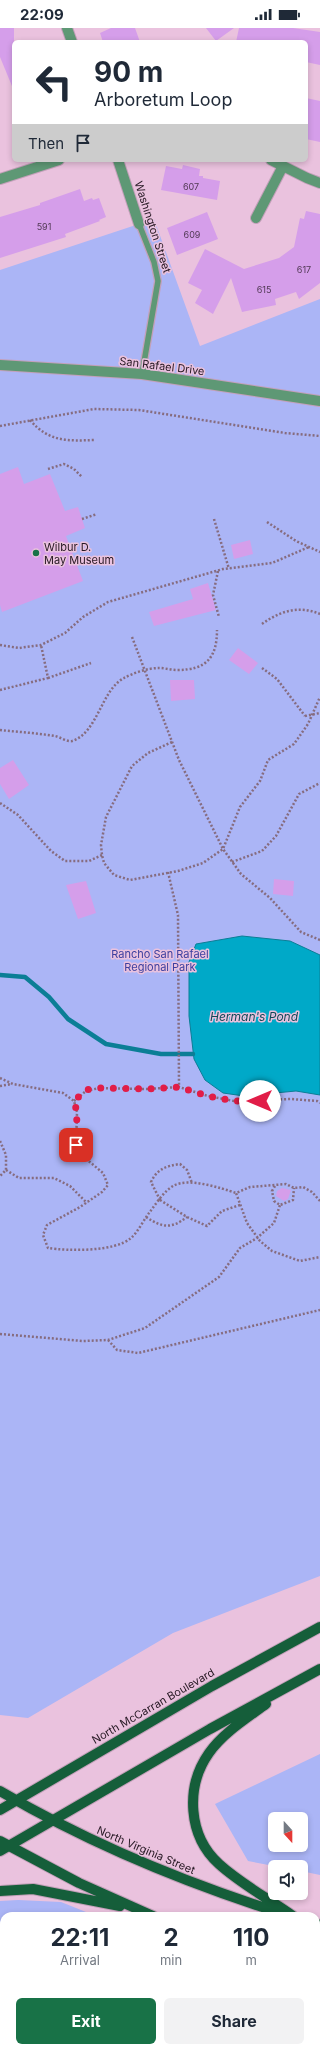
<!DOCTYPE html>
<style>
body{margin:0;font-family:Inter,sans-serif;background:#f2f2f3;color:#1f2937;height:100vh;display:flex;flex-direction:column;font-size:15px;white-space:nowrap}
*{box-sizing:border-box;margin:0}
p{font-size:13px;color:#747a83}
.icon{flex:none;width:22px;height:22px;fill:none;stroke:currentColor;stroke-width:2;stroke-linecap:round;stroke-linejoin:round}
.map{position:relative;flex:1;overflow:hidden}
.drawer{position:absolute;left:0px;top:1884px;width:320px;height:140px;display:flex;flex-direction:column;background:#fff;border-radius:12px 12px 0 0;box-shadow:0 2px 6px #0003}
.drawer>*{flex:none}
.guide{position:absolute;left:12px;top:12px;width:296px;height:122px;border-radius:6px;box-shadow:0 2px 6px #0003;background:#fff;color:#1f2937;overflow:hidden}
.needle{width:26px;rotate:159deg}
.tools{position:absolute;left:268px;top:1784px;display:grid;gap:8px}
.tools a{display:grid;place-items:center;width:40px;height:40px;border-radius:6px;background:#fff;box-shadow:0 2px 6px #0003;font-size:20px}
.pin{position:absolute;display:grid;place-items:center;width:34px;height:34px;color:#fff;margin:-17px;border-radius:8px;box-shadow:0 2px 6px #0006}
.me{position:absolute;width:44px;margin:-22px;rotate:270deg;stroke-linejoin:round;filter:drop-shadow(0 0 3px #0008)}
.turn{display:flex;align-items:center;gap:14px;height:84px;padding:0 16px;font-size:18px}
.turn .icon{width:52px;height:52px;stroke-width:2.5}
.turn b{display:block;font-size:28px;line-height:34px}
.then{display:flex;align-items:center;height:38px;padding:0 16px;background:#0003;gap:8px;font-size:15px}
.eta{display:flex;justify-content:space-evenly;align-items:center;height:68px;text-align:center}
.eta b{font-size:24px;font-weight:700;line-height:28px}
.button{display:flex;gap:8px;margin-top:auto;padding:8px 16px}
.button a{flex:1;height:46px;border-radius:6px;background:#187247;color:#fff;font-size:16px;font-weight:700;line-height:46px;text-align:center}
.button a+a{background:#f2f2f3;color:#1f2937}
.status{display:flex;justify-content:space-between;align-items:center;height:28px;padding:0 20px;background:#fff;direction:ltr}
.status svg{height:11px;fill:currentColor}
.map>svg:first-child{display:block}
.green{fill:#abb5f6;fill-rule:evenodd}
.water{fill:#00a9c8;stroke:#0b7e96}
.lines{fill:none;stroke-linecap:round;stroke-linejoin:round}
.stream{stroke:#0b7e96;stroke-width:4.5}
.building{fill:#d59eea}
.lane-casing{stroke:#c3a0b9;stroke-width:8}
.street-casing{stroke:#c3a0b9;stroke-width:12}
.primary-casing{stroke:#c3a0b9;stroke-width:12}
.path{stroke:#866c7f;stroke-width:2.5;stroke-dasharray:2 2;stroke-linecap:butt}
.lane{stroke:#5e9875;stroke-width:5.5}
.street{stroke:#5e9875;stroke-width:10}
.primary{stroke:#155e3a;stroke-width:10}
.path-bridge{stroke:#866c7f;stroke-width:2.5;stroke-dasharray:2 2;stroke-linecap:butt}
.route{stroke:#e11d48;stroke-width:7;stroke-dasharray:0 12.6}
.poi-dot{fill:#187247;stroke:#eac2de;stroke-width:1.5}
.labels{text-anchor:middle;dominant-baseline:central;stroke-width:3;stroke-linejoin:round;paint-order:stroke}
.number-label{font-size:9px;fill:#523a55}
.street-label{font-size:11px;fill:#261823;stroke:#eac2de}
.poi-label{font-size:11px;fill:#261823;stroke:#eac2de;text-anchor:start}
.park-label{font-size:11px;fill:#3d409f;stroke:#eac2de}
.water-label{font-size:12px;font-style:italic;fill:#104957;stroke:#eac2de}
</style>
<div class="status"><b>22:09</b><svg viewBox="0 0 49 12"><path d="M0 12V9h3v3zM5 12V6h3v6zM10 12V3h3v9zM15 12V0h3v12zM26 1h20v11H26zM47 4h2v5h-2z"/></svg></div>
<div class="map">
<svg width="320" height="2024" viewBox="0 0 320 2024">
<rect width="100%" height="100%" fill="#eac2de"/>
<path class="green" d="M154 191 200 318 320 271V1548L173 1605 28 1690 0 1687V242Z
M320 1726V1847L301 1843V1839H279L248 1833 215 1776ZM275 1791H301V1817H275Z
M18 1872 61 1874 96 1888H4V2020H316V1962L320 1963V2024H0V1873Z"/>
<path class="water" d="M242 908 290 913 320 927V1067L296 1063 244 1068 223 1065 205 1052 194 1031 189 988V934L196 916Z"/>
<g class="lines">
<path class="stream" d="M0 947 25 949 49 969 68 991 106 1016 161 1026H193"/>
</g>
<path class="building" d="M0 0H14V63L0 29Z
M111 0H135L140 14H103L100 5Z
M206 0H234L216 13Z
M239 0H293L320 4V37L306 34V14H236Z
M306 70 320 73V114L306 111Z
M183 137 200 141 199 148H203V150L220 153 217 172 161 162 166 138 182 141Z
M80 161 84 173 92 170 93 172 99 170 106 189 99 192 100 193 65 206 66 209 0 230V189L40 177V175Z
M306 183 320 186V255L299 271 296 264 275 271 276 277 242 284 231 250 213 286 195 275 202 262 188 255 205 221 244 241 279 230 294 219 300 190 304 191Z
M207 184 218 211 177 227 167 200Z
M18 439 24 456 50 446 65 483 78 479 85 500 66 508 83 553 2 584 0 577V446Z
M250 512 253 526 234 531 231 517Z
M208 555 216 582 154 598 149 584 193 571 190 561Z
M238 620 258 635 249 646 229 632Z
M170 652H194L195 671 171 673Z
M13 732 29 757 9 771 0 756V740Z
M274 851 294 853 293 868 273 866Z
M86 853 96 885 78 891 66 857Z
M282 1160 291 1162 288 1171 284 1173 276 1168 277 1163Z"/>
<g class="lines">
<g class="lane-casing">
<path id="lane" d="M139 196 154 234 158 253 142 346"/>
</g>
<g class="street-casing">
<path id="street" d="M67 0 72 14
M118 132 139 196
M271 132 307 150 320 155
M0 151 59 132
M256 190 283 138
M0 337 142 346 320 373"/>
</g>
<g class="primary-casing">
<path id="primary" d="M266 1676C247 1690 223 1705 209 1725 185 1759 188 1808 219 1836 241 1856 269 1871 293 1888
M0 1763C92 1817 185 1855 287 1887
M0 1782 212 1658 320 1599
M0 1813 79 1855 153 1888
M0 1823 210 1701 320 1641
M0 1863 33 1861 120 1878
M316 1896 320 1897
M316 1941 320 1942"/>
</g>
<path class="path" d="M30 392C49 414 67 413 95 412
M0 398 94 381 139 382 285 405 320 408
M48 441 64 436 74 441 82 449
M82 491 97 486
M214 491 229 541
M267 494 296 513 320 524
M218 543 213 567 219 589
M262 596C280 583 299 577 320 586
M132 609 179 732 223 821 241 846 270 870 301 904 320 912
M0 617 19 620 41 617 65 605 83 589 108 574 223 541 272 535 309 519
M262 640 277 651 305 688
M48 650 91 635
M0 662 48 650 41 617
M0 702C18 704 37 705 55 708 60 709 67 714 72 713 98 705 101 662 124 650 133 645 148 640 159 640 165 640 171 642 177 642 206 642 217 630 217 602
M172 714 148 725 132 738 106 789 101 817 102 827 104 835 114 847 130 852 178 843 203 835 223 821 240 779 260 753 268 732 294 716 308 696 320 669
M0 775 18 787 51 823 65 833H89L102 827
M232 834 262 823 276 808 299 766 320 755
M168 844 178 887 179 1059
M0 1050 13 1056 63 1065 74 1073 77 1084 76 1117 85 1130 103 1145 108 1157 102 1164 80 1179 47 1197 43 1207 48 1220C68 1223 115 1224 131 1210 138 1204 143 1193 149 1185 156 1176 163 1164 173 1158 188 1149 221 1160 236 1165
M0 1058 12 1056
M74 1073 86 1063 99 1060 147 1061 179 1059 208 1068 234 1073 291 1071 317 1073 320 1075
M0 1113 6 1127V1142L0 1148
M6 1142 19 1150H54L70 1158 87 1175
M275 1158 272 1163 274 1173 280 1177 293 1172 294 1160
M160 1172 187 1189 207 1198 222 1183 240 1177
M160 1172 151 1154C157 1141 166 1138 180 1136L187 1142 192 1155
M320 1173 312 1164 303 1159 294 1160 286 1156 250 1159 236 1165 247 1195 260 1213 272 1223 300 1233 320 1229
M146 1189C163 1200 171 1201 187 1189
M0 1306 83 1313 108 1312 145 1300 219 1249 240 1220 257 1210 274 1195 280 1177
M108 1312 117 1322 138 1325 320 1282"/>
<use href="#lane" class="lane"/>
<use href="#street" class="street"/>
<use href="#primary" class="primary"/>
<path class="path-bridge" d="M305 688 320 685"/>
</g>
<g class="lines">
<path class="route" d="M76 1117 77 1084 74 1073 86 1062 98 1060 147 1061 179 1059 208 1068 234 1073H260"/>
</g>
<circle class="poi-dot" cx="36" cy="525" r="4"/>
<g class="labels">
<g class="number-label">
<text x="191" y="158">607</text>
<text x="44" y="198">591</text>
<text x="192" y="206">609</text>
<text x="304" y="241">617</text>
<text x="264" y="261">615</text>
</g>
<g class="street-label">
<text transform="translate(153 199) rotate(72)">Washington Street</text>
<text transform="translate(162 338) rotate(7)">San Rafael Drive</text>
<text transform="translate(153 1678) rotate(-30)">North McCarran Boulevard</text>
<text transform="translate(146 1822) rotate(23)">North Virginia Street</text>
</g>
<g class="poi-label">
<text x="44" y="519">Wilbur D.<tspan x="44" dy="13">May Museum</tspan></text>
</g>
<g class="park-label">
<text x="160" y="926">Rancho San Rafael<tspan x="160" dy="13">Regional Park</tspan></text>
</g>
<g class="water-label">
<text x="254" y="988">Herman's Pond</text>
</g>
</g>
</svg>
<div class="tools">
<a><svg class="needle" viewBox="-14 -14 28 28"><path d="M0-13l5 13h-10z" fill="#e53935"/><path d="M0 13l5-13h-10z" fill="#747a83"/></svg></a>
<a><svg class="icon" aria-label="sound" viewBox="0 0 24 24"><path d="M4 9h4l5-4v14l-5-4H4zM17 9q2 3 0 6"/></svg></a>
</div>
<div class="pin" style="left:76px;top:1117px;background:#d93025"><svg class="icon" aria-label="arrive" viewBox="0 0 24 24"><path d="M6 21V4h12l-3 4 3 4H6"/></svg></div>
<svg class="me" style="left:260px;top:1073px" viewBox="-20 -20 40 40"><circle r="19" fill="#fff"/><path d="M0-13L10 11 0 6-10 11z" fill="#e11d48"/></svg>
<div class="guide">
<div class="turn"><svg class="icon" aria-label="left" viewBox="0 0 24 24"><path d="M17 20v-9H6M10 6l-5 5 5 5"/></svg><div><b>90 m</b>Arboretum Loop</div></div>
<div class="then">Then<svg class="icon" aria-label="arrive" viewBox="0 0 24 24"><path d="M6 21V4h12l-3 4 3 4H6"/></svg></div>
</div>
<section class="drawer">
<div class="eta">
<div><b>22:11</b><p>Arrival</p></div>
<div><b>2</b><p>min</p></div>
<div><b>110</b><p>m</p></div>
</div>
<div class="button"><a>Exit</a><a>Share</a></div>
</section>
</div>
